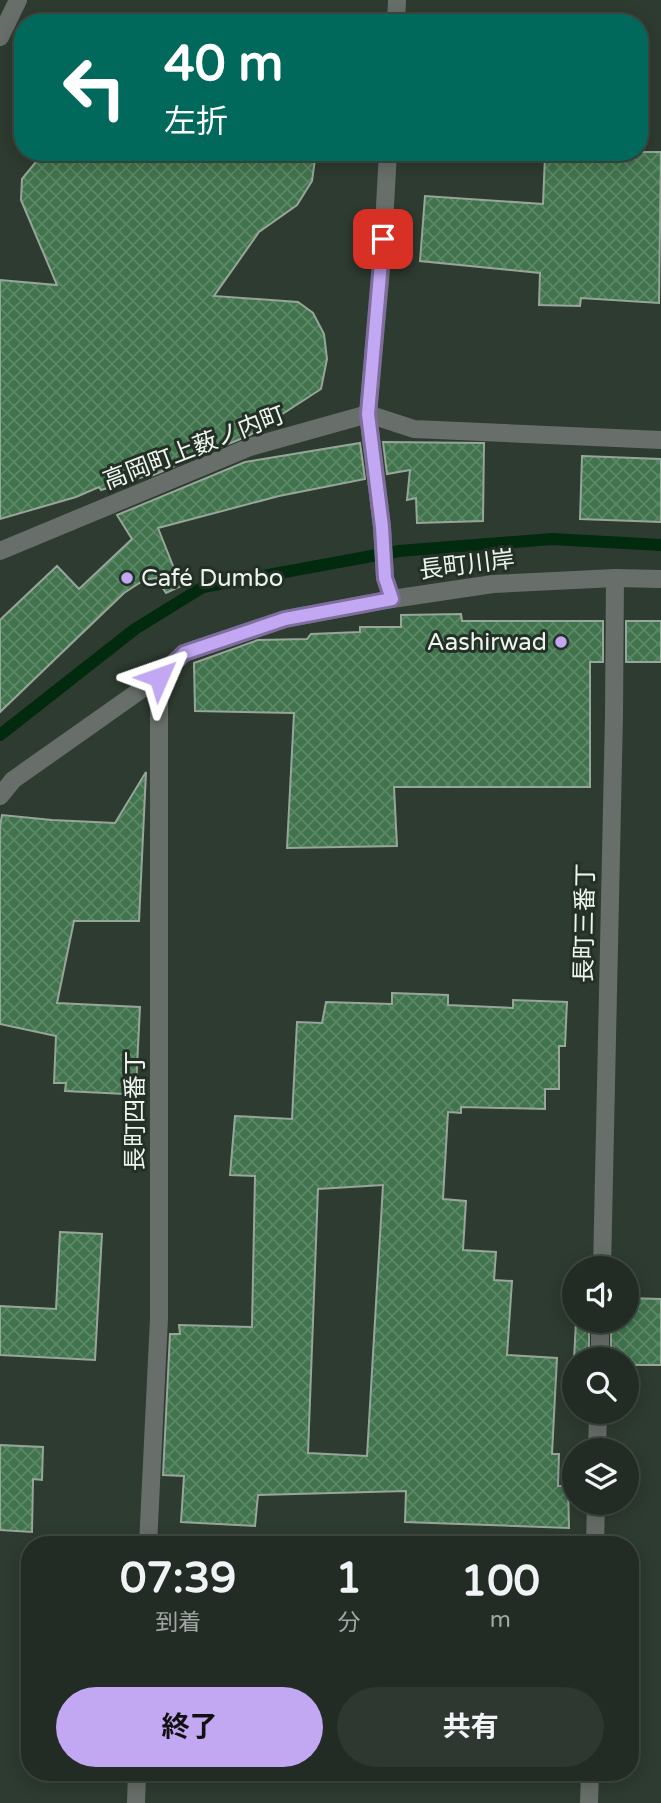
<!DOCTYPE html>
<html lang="ja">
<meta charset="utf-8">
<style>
body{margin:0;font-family:"Varela Round","Noto Sans JP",sans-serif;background:#2e3831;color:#f1f3f6;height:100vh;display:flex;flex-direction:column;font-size:26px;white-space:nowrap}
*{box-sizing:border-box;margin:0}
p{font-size:23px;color:#a2a7a6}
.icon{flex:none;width:38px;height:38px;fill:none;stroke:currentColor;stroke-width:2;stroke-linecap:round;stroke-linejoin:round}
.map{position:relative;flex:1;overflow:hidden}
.sheet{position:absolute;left:21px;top:1536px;width:618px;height:245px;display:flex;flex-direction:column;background:#222c24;border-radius:28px;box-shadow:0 4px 18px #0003,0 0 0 2px #3f4841}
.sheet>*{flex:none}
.banner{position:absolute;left:14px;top:14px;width:634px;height:147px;border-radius:28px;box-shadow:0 4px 18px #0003,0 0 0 2px #3f4841;background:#00695c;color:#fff;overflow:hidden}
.fabs{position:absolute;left:562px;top:1256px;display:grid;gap:14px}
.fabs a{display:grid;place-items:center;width:77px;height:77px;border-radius:50%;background:#222c24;box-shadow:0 4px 18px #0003,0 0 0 2px #3f4841;font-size:35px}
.pin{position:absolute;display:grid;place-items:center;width:60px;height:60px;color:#fff;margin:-30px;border-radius:14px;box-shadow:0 4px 10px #0006}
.me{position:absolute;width:77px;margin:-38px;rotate:47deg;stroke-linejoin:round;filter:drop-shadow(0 0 5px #0008)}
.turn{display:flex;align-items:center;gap:24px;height:147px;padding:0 35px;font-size:32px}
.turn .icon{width:91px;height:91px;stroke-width:2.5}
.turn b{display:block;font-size:49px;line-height:60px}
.eta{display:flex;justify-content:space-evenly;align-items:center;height:119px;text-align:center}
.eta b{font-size:42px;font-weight:700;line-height:49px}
.action{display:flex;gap:14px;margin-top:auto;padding:14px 35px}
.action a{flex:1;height:80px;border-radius:42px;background:#c2a8f2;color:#111;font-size:28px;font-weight:700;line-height:80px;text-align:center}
.action a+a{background:#2e3831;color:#f1f3f6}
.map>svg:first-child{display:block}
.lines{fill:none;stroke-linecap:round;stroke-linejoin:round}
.stream{stroke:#012a0f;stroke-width:12}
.building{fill:url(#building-cross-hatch);stroke:#97a699;stroke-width:2;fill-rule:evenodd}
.lane{stroke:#686e69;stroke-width:18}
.street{stroke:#686e69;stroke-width:18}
.route-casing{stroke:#7e6d9d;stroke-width:18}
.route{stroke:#c2a8f2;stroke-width:12}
.poi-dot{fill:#c2a8f2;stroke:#243026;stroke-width:2.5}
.labels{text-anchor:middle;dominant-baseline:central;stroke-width:6;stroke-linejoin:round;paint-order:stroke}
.street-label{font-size:24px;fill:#edf5ee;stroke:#243026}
.poi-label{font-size:24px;fill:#edf5ee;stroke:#243026;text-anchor:start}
</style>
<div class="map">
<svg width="661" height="1803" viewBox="0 0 661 1803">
<defs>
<pattern id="building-cross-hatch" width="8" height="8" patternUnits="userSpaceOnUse" patternTransform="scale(1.75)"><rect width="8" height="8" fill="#41744d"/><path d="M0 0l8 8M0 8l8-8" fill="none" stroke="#5d8867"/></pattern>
</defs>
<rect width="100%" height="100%" fill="#2e3b30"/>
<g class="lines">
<path class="stream" d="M0 735 135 629 203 587 399 551 552 539 661 545"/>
</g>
<path class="building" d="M53 152H316L312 181 297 205 259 232 214 296 298 302 313 313 324 334 327 359 321 389 250 435 151 476 152 474 101 490 99 487 76 497 0 519V280L57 285 21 200 22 179 35 163Z
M592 152H661L659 303 581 298 580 306 539 305 540 273 420 261 425 196 543 204 545 156 592 158Z
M383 442 484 443 483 521 417 523 416 498 407 500 410 470 387 474Z
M360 443 365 479 279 496 158 528 181 586 166 593 156 578 144 580 124 593 0 712V620L57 566 79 589 132 539 117 515 245 462Z
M582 456 661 459V522L580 519Z
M461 614 462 621H603V662H590V787H394L397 846 287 848 294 713 195 711 194 663 258 640 307 639 311 634 360 632V627H401V615Z
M626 621H661V662H626Z
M146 772 139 921H74L57 1003 140 1007 136 1087H125V1094L65 1091 66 1083H54L56 1036 0 1024V826L2 815 52 820 115 823Z
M392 993 448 995V1005L513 1008V1000L567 1002 565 1046H559V1089H545V1109L461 1107V1113L448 1112 443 1199 466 1201 463 1250 496 1252 494 1280 512 1281 507 1355 557 1358 552 1454H559L558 1486H568L569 1528 405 1522 406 1491 258 1495 255 1526 181 1522 184 1476 163 1475 170 1334H180L179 1325 252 1327 255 1176 230 1175 235 1116 292 1119 297 1022 322 1023 326 1002 392 1004ZM383 1185 367 1456 308 1453 318 1189Z
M60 1232 102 1234 95 1360 0 1355V1306L56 1309Z
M626 1298 661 1299V1365H626V1360H611V1321H626Z
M576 1321H589V1360H574Z
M0 1445 43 1447 42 1480 33 1479 32 1532 0 1530Z"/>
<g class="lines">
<path class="lane" d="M368 414 414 429 661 440"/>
<path class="street" d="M396 23 397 0
M0 37 18 0
M388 152 382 259 368 414 382 527 385 578 392 599
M0 551 250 447 368 414
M0 796 13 780 159 677 184 653 285 619 392 599 493 584 615 578 661 579
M602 1269 614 715 615 578
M600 1360V1321
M597 1451 598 1412
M148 1545 159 1318V677
M595 1545 596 1503
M136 1803 137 1773
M589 1803 590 1773"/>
</g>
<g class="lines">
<g class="route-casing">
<path id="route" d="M159 677 184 653 285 619 392 599 385 578 382 527 368 414 383 239"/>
</g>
<use href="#route" class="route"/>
</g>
<g class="poi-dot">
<circle cx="127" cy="578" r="7"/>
<circle cx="561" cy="642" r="7"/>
</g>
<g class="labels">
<g class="street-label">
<text transform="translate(194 448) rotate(-21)">高岡町上薮ノ内町</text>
<text transform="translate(467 565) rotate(-7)">長町川岸</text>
<text transform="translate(585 923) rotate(-89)">長町三番丁</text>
<text transform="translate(135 1111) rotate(-90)">長町四番丁</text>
</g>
<g class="poi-label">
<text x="141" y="578">Café Dumbo</text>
<text x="547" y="642" text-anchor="end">Aashirwad</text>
</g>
</g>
</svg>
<div class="fabs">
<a><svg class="icon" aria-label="sound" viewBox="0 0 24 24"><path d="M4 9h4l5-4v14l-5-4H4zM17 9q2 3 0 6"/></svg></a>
<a><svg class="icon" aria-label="search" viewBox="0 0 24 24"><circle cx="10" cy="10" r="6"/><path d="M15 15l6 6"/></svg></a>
<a><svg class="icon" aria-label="layers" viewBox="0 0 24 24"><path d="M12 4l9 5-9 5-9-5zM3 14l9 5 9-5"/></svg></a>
</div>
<div class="pin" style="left:383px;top:239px;background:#d93025"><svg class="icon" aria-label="arrive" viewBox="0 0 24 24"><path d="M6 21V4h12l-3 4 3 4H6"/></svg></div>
<svg class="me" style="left:159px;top:677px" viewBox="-20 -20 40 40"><path d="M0-17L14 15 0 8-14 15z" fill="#c2a8f2" stroke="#fff" stroke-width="4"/></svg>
<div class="banner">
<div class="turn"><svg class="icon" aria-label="left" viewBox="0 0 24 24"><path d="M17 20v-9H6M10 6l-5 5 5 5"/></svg><div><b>40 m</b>左折</div></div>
</div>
<section class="sheet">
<div class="eta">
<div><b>07:39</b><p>到着</p></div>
<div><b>1</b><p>分</p></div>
<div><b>100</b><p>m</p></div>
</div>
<div class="action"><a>終了</a><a>共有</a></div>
</section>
</div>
